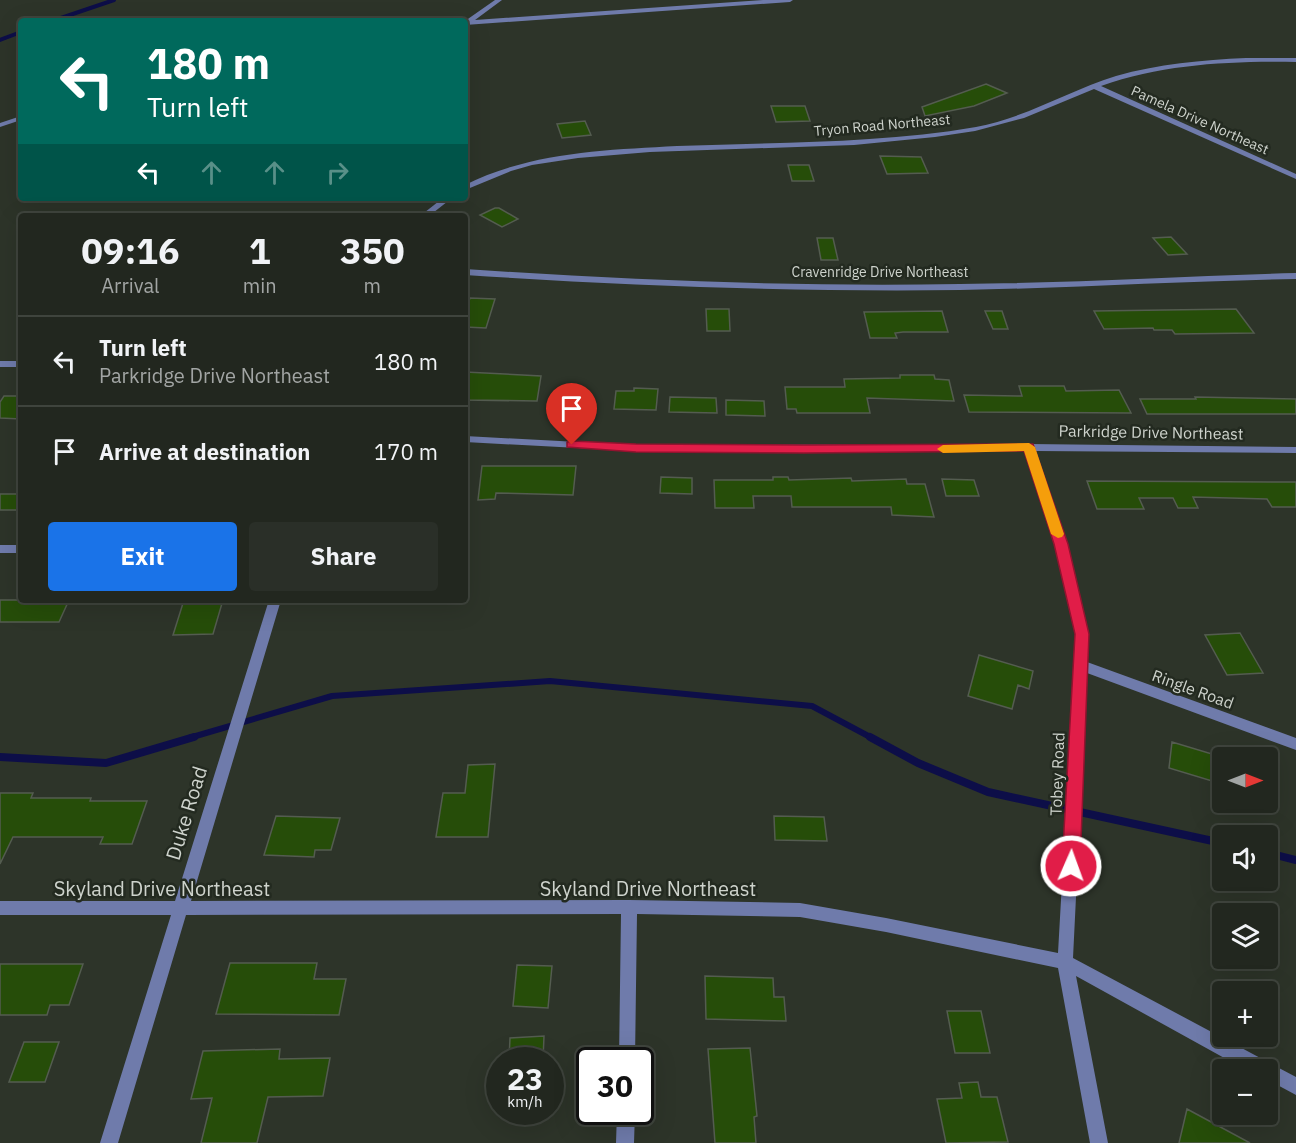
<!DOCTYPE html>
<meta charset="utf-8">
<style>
body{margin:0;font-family:"IBM Plex Sans",sans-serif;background:#2a2f28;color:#f1f3f6;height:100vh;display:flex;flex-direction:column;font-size:22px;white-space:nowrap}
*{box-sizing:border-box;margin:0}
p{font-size:20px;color:#a2a5a4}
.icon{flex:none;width:33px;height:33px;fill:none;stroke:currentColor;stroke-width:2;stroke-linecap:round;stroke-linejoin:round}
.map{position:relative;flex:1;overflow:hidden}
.side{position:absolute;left:18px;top:213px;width:450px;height:390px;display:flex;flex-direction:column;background:#22271f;border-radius:6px;box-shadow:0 6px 24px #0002,0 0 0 2px #3f443d}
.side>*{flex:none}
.banner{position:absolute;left:18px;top:18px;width:450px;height:183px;border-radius:6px;box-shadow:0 6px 24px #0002,0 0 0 2px #3f443d;background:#00695c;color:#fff;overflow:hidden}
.needle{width:39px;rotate:90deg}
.tools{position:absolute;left:1212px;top:747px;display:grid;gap:12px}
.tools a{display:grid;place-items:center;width:66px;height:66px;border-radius:6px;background:#22271f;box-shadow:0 6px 24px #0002,0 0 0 2px #3f443d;font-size:30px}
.speed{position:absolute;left:486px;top:1047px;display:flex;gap:12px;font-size:30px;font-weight:700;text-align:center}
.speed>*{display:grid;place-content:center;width:78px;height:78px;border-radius:50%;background:#22271f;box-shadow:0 6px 24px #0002,0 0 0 2px #3f443d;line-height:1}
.speed small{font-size:15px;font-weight:400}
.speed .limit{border:3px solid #111;border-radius:9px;background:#fff;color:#111}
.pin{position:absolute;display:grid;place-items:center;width:51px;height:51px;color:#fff;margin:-62px -26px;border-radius:50% 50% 50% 0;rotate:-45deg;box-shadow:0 0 6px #0007}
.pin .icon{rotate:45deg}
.me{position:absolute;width:66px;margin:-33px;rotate:2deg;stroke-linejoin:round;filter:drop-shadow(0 0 4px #0008)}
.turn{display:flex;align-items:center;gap:21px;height:126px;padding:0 30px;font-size:27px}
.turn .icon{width:78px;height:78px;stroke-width:2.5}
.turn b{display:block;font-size:42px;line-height:51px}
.lanes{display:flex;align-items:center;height:57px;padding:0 30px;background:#0003;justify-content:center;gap:30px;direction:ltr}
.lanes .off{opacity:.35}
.eta{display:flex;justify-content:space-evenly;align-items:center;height:102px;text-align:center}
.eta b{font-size:36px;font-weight:800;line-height:42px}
.cta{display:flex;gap:12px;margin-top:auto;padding:12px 30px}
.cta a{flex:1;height:69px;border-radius:6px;background:#1a73e8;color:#fff;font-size:24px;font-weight:800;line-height:69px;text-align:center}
.cta a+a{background:#2a2f28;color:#f1f3f6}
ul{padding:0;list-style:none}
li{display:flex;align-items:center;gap:18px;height:90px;padding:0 30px;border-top:2px solid #3f443d}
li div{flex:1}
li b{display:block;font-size:22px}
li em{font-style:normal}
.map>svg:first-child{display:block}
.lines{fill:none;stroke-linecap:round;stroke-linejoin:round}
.stream-far2{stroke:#0d0e48;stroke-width:4}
.stream-far1{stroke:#0d0e48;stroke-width:6}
.stream{stroke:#0d0e48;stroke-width:8}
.building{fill:#264d09;stroke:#545c50;stroke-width:1.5}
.minor{fill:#6f7bab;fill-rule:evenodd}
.route{fill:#e11d48;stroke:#92132f;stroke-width:1.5}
.slow{fill:#f59e0b}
.labels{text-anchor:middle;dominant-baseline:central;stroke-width:5;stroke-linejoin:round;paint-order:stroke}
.far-street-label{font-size:14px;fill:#ced3cc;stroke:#232a20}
.street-label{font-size:16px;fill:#ced3cc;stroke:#232a20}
.near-street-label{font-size:20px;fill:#ced3cc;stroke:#232a20}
</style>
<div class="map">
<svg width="1296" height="1143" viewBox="0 0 1296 1143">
<rect width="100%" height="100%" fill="#2d3429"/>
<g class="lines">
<path class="stream-far2" d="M52 21 114 0
M0 40 21 32"/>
<path class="stream-far1" d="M189 738 332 696 550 681 812 706 872 738"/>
<path class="stream" d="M870 737 918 763 988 792 1222 843
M0 757 106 763 194 737
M1268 853 1296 860"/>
</g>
<path class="building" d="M986 84 1007 93 974 106 925 116 922 107Z
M771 106H805L810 121 776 122Z
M585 121 591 135 562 138 557 124Z
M880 156 921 157 928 173 887 174Z
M788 165H809L814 181H792Z
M495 208H499L518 219 502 227 480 215Z
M1171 237 1187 254 1168 255 1153 238Z
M817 238H833L838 260H821Z
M470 298 495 299 486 328 465 327V313Z
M706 309H729L730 331H707Z
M1236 309 1254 333 1175 334 1172 330H1154L1153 328 1104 329 1094 311Z
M942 311 948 332H903L895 333 897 338H870L864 312Z
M985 311H1002L1008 329H993Z
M465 372 541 376 537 401 465 400Z
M900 375H934L935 379 949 380 954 401 867 398 870 413H797L796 409H787L785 387H845L844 379 900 378Z
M1019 386H1064L1066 391 1119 390 1131 413 969 412 964 395 1022 396Z
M634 388 658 389 656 410 614 409 616 391H634Z
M4 396H21V419L0 418V402Z
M670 397 716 398 717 413 669 412Z
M1195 397 1296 399V414H1147L1140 399H1196Z
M726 400 764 401 765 416 726 415Z
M482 466H576L573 495 496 493 495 499 478 500Z
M661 477 692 478V494L660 493Z
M773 477H788L789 480 851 478 852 481 906 479 907 484H925L934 517 892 515 891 507H792L791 496H753L754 508H715L714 480H773Z
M942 479 974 480 979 496H946Z
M1087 481 1296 482V507H1272L1267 499 1193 497 1198 508H1178L1173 498H1139L1144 509H1097Z
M0 494H21V510H0Z
M0 600H69L59 622H0Z
M184 600H223L213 634 173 635Z
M1240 633 1263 673 1227 675 1205 635Z
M979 655 1033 671 1029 689 1018 685 1012 709 968 696Z
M1172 742 1222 757V784L1169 768Z
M495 764 488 837H436L443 793H465L468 765Z
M0 793H33L31 798H91L90 801H147L132 844H100L103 837H13L0 864Z
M276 816 340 818 331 850H315L314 857 264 855Z
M774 816 824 817 827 841 775 840Z
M230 963H317L314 979H346L339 1015 216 1014Z
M0 964H83L69 1005H50L47 1015H0Z
M517 965 552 966 548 1008 513 1006Z
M705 976 773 978 774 997H784L786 1021 706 1019Z
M947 1011H981L990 1053H955Z
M544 1036 543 1060H509L510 1038Z
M24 1042H59L45 1082H9Z
M750 1048 757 1116 754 1117 756 1143H715L708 1049Z
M280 1049 279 1059 330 1058 323 1096 268 1097 257 1143H201L212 1098 191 1099 203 1051Z
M978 1082 981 1097H997L1008 1142 946 1143 937 1099 962 1098 959 1083Z
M1187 1109 1250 1143H1179Z"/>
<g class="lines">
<path class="minor" d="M495 0H502L475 20 763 0H793L790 2 465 25V21Z
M1246 58H1296V62C1230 61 1164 64 1101 86L1296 174V179L1094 89 1024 118 975 131 935 137 854 145 650 152 578 158 532 165 511 171 465 190V185C531 152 605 150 677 146 777 142 877 144 976 127 1025 118 1068 91 1116 76 1158 64 1202 60 1246 58Z
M21 116V120L0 127V123Z
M443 198H452L429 216H420Z
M465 269C630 280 795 287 960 284 1072 283 1184 276 1296 273V279C1184 281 1072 288 960 290 795 292 630 286 465 275Z
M0 361H21V367H0Z
M465 436 635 445 1029 444 1296 447V453L1036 451 1067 544 1088 634 1087 662 1296 738V750L1087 673 1073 958 1296 1077V1095L1268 1080V1070H1246L1076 976 1108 1143H1090L1058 968 886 932 800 917 637 914 635 1060H619L621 914 186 915 118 1143H100L171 915H0V901H175L269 600H281L191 901 629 900 800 903 886 918 1058 953 1076 634 1055 544 1025 450 635 451 465 442Z
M0 545H21V553H0Z
M617 1112H635L634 1143H616Z"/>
</g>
<path class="route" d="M572 441 636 444 804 445 1033 444 1068 544 1089 634 1080 866 1077 871 1071 873 1065 871 1062 866 1075 634 1054 544 1024 451 804 453 636 452 567 447V442Z"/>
<path class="slow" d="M1029 443 1035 447 1064 534 1062 537 1058 538 1051 534 1024 451 943 453 937 449 943 445Z"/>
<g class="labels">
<g class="far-street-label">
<text transform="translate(1200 120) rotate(24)">Pamela Drive Northeast</text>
<text transform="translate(882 125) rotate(-5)">Tryon Road Northeast</text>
<text x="880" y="272">Cravenridge Drive Northeast</text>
</g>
<g class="street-label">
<text transform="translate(1151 432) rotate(1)">Parkridge Drive Northeast</text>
<text transform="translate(1193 689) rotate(20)">Ringle Road</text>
<text transform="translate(1057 774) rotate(-88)">Tobey Road</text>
</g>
<g class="near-street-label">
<text transform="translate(186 813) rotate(-73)">Duke Road</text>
<text x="162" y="888">Skyland Drive Northeast</text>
<text x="648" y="888">Skyland Drive Northeast</text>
</g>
</g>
</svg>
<div class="tools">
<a><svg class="needle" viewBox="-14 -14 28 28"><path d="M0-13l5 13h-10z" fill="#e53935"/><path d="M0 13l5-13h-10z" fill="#a2a5a4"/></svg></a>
<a><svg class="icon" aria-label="sound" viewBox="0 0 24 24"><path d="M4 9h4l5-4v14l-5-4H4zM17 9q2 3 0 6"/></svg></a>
<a><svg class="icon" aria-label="layers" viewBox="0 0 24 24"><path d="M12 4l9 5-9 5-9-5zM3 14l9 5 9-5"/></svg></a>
<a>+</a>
<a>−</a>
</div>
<div class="speed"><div>23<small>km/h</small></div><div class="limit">30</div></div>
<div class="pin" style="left:572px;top:445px;background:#d93025"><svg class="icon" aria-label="arrive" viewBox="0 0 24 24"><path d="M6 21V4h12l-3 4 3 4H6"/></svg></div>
<svg class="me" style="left:1071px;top:866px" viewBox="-20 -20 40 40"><circle r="17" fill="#e11d48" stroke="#fff" stroke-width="3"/><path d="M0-11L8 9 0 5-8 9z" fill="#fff"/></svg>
<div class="banner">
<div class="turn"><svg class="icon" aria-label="left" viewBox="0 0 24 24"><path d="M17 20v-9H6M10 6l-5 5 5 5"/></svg><div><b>180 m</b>Turn left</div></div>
<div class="lanes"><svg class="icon" aria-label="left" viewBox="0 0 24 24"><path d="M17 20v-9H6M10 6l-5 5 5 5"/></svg><svg class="icon off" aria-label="ahead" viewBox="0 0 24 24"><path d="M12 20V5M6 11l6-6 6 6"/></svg><svg class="icon off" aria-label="ahead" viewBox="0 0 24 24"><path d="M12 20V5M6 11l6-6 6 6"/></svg><svg class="icon off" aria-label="right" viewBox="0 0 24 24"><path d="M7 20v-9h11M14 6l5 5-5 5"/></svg></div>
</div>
<section class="side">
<div class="eta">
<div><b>09:16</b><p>Arrival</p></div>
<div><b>1</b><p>min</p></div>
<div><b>350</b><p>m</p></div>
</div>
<ul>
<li><svg class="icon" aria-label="left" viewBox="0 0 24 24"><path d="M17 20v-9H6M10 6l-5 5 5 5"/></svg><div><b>Turn left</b><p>Parkridge Drive Northeast</p></div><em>180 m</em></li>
<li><svg class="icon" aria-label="arrive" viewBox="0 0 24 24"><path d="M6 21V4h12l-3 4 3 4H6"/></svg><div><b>Arrive at destination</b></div><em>170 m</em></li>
</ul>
<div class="cta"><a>Exit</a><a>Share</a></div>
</section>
</div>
